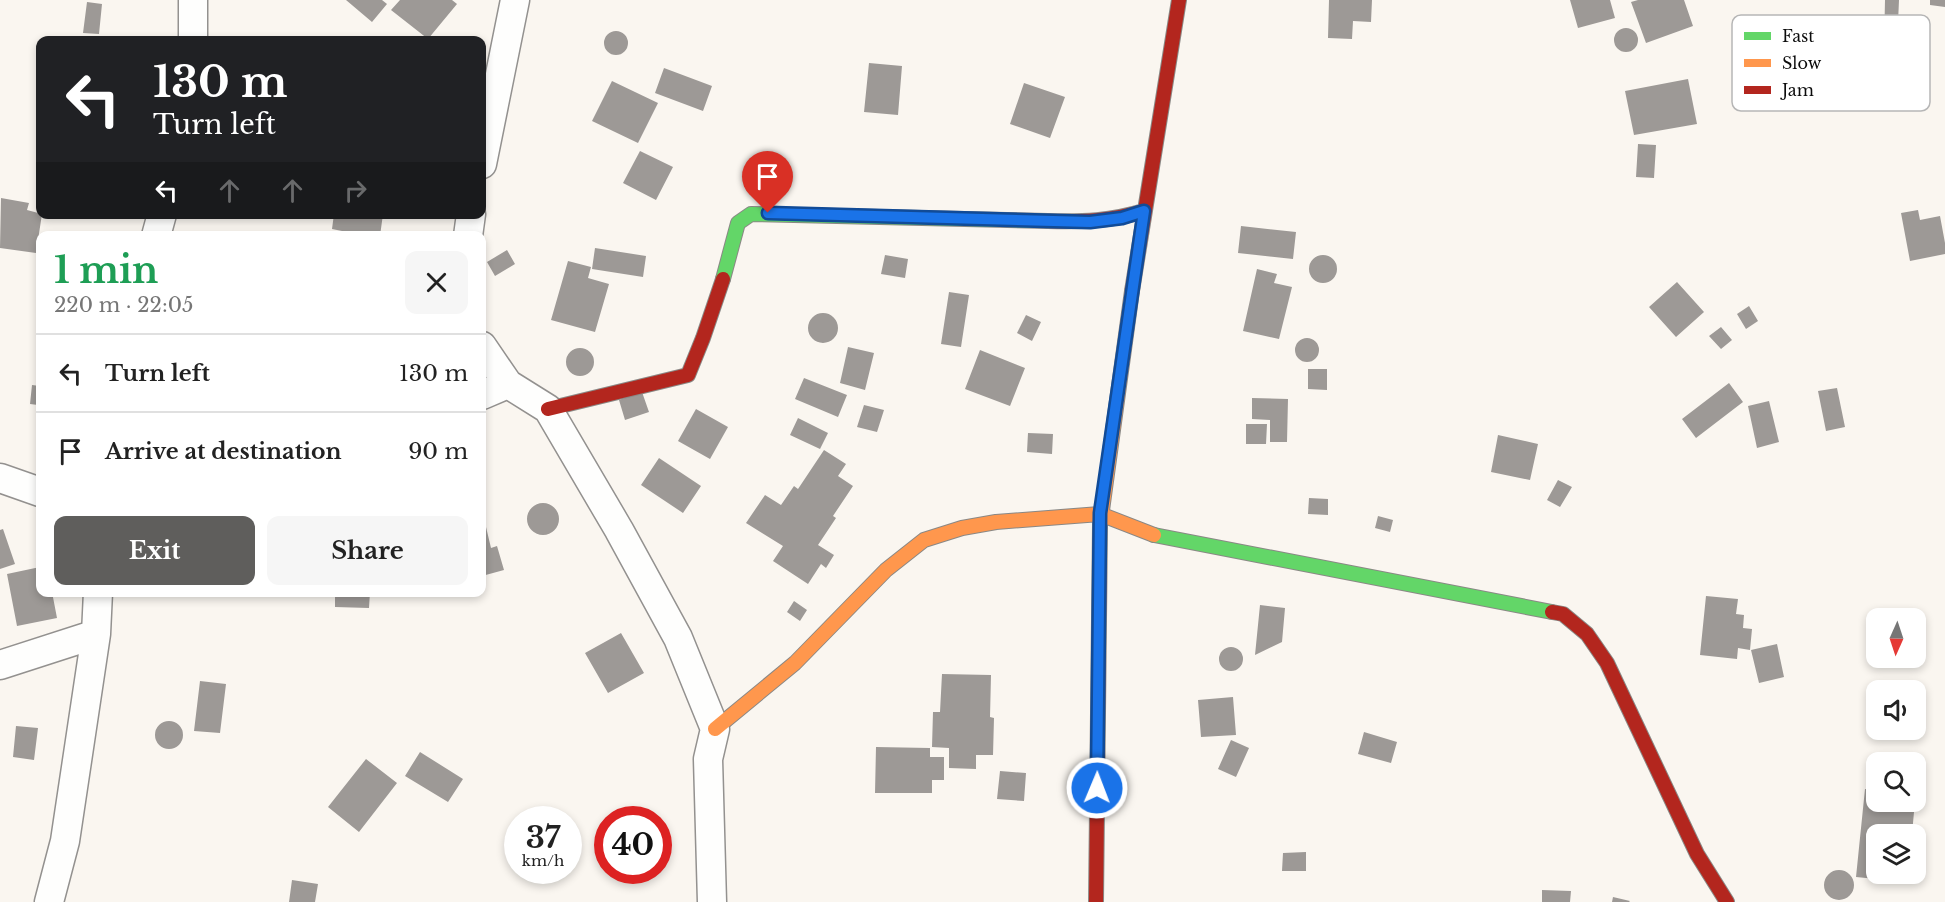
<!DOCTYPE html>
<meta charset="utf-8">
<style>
body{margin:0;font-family:"Libre Baskerville",serif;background:#f6f6f6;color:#222;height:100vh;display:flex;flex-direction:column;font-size:22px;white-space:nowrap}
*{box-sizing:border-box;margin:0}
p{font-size:20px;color:#767676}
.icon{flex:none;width:33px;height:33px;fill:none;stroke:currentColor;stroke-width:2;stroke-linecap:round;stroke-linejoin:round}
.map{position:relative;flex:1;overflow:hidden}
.panel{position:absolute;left:36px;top:231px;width:450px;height:366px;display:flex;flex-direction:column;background:#fff;border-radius:12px;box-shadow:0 3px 9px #0003}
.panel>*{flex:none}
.hud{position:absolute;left:36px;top:36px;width:450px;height:183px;border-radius:12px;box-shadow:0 3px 9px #0003;background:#202124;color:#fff;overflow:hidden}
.needle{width:39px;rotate:183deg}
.controls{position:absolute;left:1866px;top:608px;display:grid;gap:12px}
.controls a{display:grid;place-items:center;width:60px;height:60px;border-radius:12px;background:#fff;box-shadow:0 3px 9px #0003;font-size:30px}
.speed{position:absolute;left:504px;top:806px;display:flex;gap:12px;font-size:30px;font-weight:700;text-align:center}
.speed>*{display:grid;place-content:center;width:78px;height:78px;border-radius:50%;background:#fff;box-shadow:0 3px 9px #0003;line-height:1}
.speed small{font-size:15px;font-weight:400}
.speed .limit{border:9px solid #d22;background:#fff;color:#111}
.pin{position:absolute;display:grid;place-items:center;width:51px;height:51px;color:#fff;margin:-62px -26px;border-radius:50% 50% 50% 0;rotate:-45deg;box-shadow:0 0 6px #0007}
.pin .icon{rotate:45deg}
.me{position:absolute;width:66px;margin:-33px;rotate:1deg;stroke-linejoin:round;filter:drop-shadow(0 0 4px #0008)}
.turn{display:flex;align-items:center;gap:21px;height:126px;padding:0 18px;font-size:27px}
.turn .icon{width:78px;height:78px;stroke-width:2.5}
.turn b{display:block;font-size:42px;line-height:51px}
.lanes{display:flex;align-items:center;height:57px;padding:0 18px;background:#0003;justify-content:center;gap:30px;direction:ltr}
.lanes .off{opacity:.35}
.round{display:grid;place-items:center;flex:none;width:63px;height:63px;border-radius:12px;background:#f6f6f6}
.headline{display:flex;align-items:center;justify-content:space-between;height:102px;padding:0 18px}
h1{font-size:36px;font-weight:700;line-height:45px;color:#1e9e55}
.cta{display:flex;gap:12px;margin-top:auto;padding:12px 18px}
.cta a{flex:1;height:69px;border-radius:12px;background:#5f5e5c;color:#fff;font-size:24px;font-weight:700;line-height:69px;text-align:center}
.cta a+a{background:#f6f6f6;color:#222}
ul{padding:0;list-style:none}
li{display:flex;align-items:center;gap:18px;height:78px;padding:0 18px;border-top:2px solid #e0e0e0}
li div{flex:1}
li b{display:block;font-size:22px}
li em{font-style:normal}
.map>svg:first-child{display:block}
.building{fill:#9d9996}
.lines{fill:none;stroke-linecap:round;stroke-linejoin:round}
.street-casing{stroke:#93918f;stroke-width:31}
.fast-casing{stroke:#8a8885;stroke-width:16}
.slow-casing{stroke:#8a8885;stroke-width:16}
.jam-casing{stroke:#8a8885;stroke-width:16}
.street{stroke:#fefefd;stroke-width:28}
.fast{stroke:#63d668;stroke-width:14}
.slow{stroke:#ff974d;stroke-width:14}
.jam{stroke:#b3261e;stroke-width:14}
.route-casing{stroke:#114b97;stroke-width:15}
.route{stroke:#1a73e8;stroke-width:10}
.key{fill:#fff;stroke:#b6b6b6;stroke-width:1.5}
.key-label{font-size:16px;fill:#0c0c0c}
</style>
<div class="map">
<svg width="1945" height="902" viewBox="0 0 1945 902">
<rect width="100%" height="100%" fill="#faf6f0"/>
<path class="building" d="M346 0H382L387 4 372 22Z
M400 0H452L457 4 428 39 391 10Z
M1329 0H1372L1371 22 1353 21 1352 39 1328 38Z
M1570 0H1610L1615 18 1578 28Z
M1638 0H1684L1693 26 1646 43 1631 2Z
M1885 0H1899L1898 23H1916L1915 47H1884Z
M1930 0H1945V7L1930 5Z
M87 2 102 4 99 34 83 33Z
M1614 40a12 12 0 1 1 24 0a12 12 0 1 1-24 0Z
M604 43a12 12 0 1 1 24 0a12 12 0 1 1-24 0Z
M869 63 902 66 898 115 864 112Z
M664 68 712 86 703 111 655 93Z
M1688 79 1697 124 1634 135 1625 91Z
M612 81 658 103 638 143 592 121Z
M1024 83 1065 97 1050 138 1010 124Z
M1638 144 1656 145 1654 178 1636 177Z
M640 151 673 167 656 200 623 183Z
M1 198 29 203 27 210 42 214 36 253 0 248Z
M1918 210 1920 220 1940 216 1945 243V254L1910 261 1901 213Z
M334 214H383L380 236H342V231L332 229Z
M1241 226 1296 232 1293 259 1238 253Z
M595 248 646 256 643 277 592 269Z
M507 250 515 264 495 276 487 262Z
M1309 269a14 14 0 1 1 28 0a14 14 0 1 1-28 0Z
M885 255 908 259 905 278 881 274Z
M568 261 591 267 588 278 609 284 595 332 551 320Z
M1257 269 1277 274 1274 283 1292 287 1279 339 1243 331Z
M1677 282 1704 312 1676 337 1649 307Z
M949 292 969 295 961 347 941 344Z
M1749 306 1758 321 1746 329 1737 314Z
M808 328a15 15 0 1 1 30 0a15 15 0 1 1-30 0Z
M1026 315 1041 322 1032 341 1017 333Z
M1721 327 1732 340 1721 349 1709 336Z
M1295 350a12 12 0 1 1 24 0a12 12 0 1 1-24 0Z
M848 347 874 353 865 390 840 383Z
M566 362a14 14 0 1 1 28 0a14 14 0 1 1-28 0Z
M980 350 1025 368 1010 406 965 389Z
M1308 369H1327V390L1308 389Z
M804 378 847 395 838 417 795 399Z
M1729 383 1743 402 1696 438 1682 419Z
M32 385 40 386V419L37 418 38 405 30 404Z
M1837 388 1845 427 1826 431 1818 391Z
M642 392 649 412 625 420 619 400Z
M1252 398 1288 399 1287 442H1270V420L1252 419Z
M1769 401 1779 442 1757 448 1748 406Z
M864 405 884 410 877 432 857 427Z
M696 409 728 427 710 459 678 441Z
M798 418 828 433 820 449 790 435Z
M1246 424H1267L1266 444H1246Z
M1028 433 1053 434 1052 454 1027 452Z
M1498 435 1538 444 1530 480 1491 472Z
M824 450 846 464 838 476 853 486 833 516 836 518 818 545 834 555 826 568 821 564 808 584 773 561 783 546 746 523 765 495 781 505 794 486 798 489Z
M659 458 701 486 683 513 641 485Z
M1558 480 1572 487 1560 507 1547 500Z
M1309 498 1328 499V515L1308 514Z
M527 519a16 16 0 1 1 32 0a16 16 0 1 1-32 0Z
M1378 516 1393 520 1390 532 1375 528Z
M486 527 491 548 497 546 504 570 482 576V529Z
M3 529 15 564 0 569V530Z
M40 567V592H52L57 618 17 626 7 574Z
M335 592H370L369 608 335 607Z
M1706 596 1738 599 1736 614 1744 615 1743 628 1752 629 1750 650 1738 648 1737 659 1700 655Z
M794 601 807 610 800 621 787 612Z
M1260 605 1285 608 1282 642 1255 655Z
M621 633 644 673 608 693 585 653Z
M1777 644 1784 677 1759 683 1751 650Z
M1219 659a12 12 0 1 1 24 0a12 12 0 1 1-24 0Z
M942 674 991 675 990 717 994 718 993 755H976V769L949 768V748L932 747 933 712H940Z
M200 681 226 684 220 733 194 731Z
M1233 697 1236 735 1201 737 1198 700Z
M155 735a14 14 0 1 1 28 0a14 14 0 1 1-28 0Z
M16 726 38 728 34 760 13 757Z
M1364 732 1397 742 1391 763 1358 754Z
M1231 740 1249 748 1236 777 1218 769Z
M876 747 930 748V757H944V780H932V793H875Z
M420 752 463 779 448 802 405 776Z
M366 759 397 783 359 832 328 807Z
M1000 771 1026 773 1024 801 997 799Z
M1865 789 1876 790V801H1915L1912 834H1876V873H1908L1907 882 1856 877Z
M1306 852V871H1282L1283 853Z
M1824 885a15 15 0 1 1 30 0a15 15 0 1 1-30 0Z
M292 880 318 884 315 902H289Z
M1542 890 1571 891 1570 902H1542Z
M1613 897 1630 901 1629 902H1612Z"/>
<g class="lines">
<g class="street-casing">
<path id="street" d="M193 40V0
M482 164 515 0
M156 236 162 214
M468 236 471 214
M482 346 508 384 548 409 619 530 678 638 715 729 708 759 712 902
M482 395 508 384
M0 478 40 492
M0 665 96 634
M49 902 65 841 96 634 98 592"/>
</g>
<g class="fast-casing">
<path id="fast" d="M723 279 738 223 751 214 1048 221
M1154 535 1552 612"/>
</g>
<g class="slow-casing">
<path id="slow" d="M1100 525 1132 291
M715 729 795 663 886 570 924 540 962 528 996 522 1100 514 1154 535"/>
</g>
<g class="jam-casing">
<path id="jam" d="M1048 221C1082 222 1112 221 1144 211
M1132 291 1179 0
M548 409 688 375 703 338 723 279
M1552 612 1563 614 1587 634 1607 663 1697 854 1727 902
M1096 902 1100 525"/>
</g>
<use href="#street" class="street"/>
<use href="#fast" class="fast"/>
<use href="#slow" class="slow"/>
<use href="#jam" class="jam"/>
</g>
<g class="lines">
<g class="route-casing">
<path id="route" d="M768 213 1090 222 1122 218 1144 211 1100 513 1097 788"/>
</g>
<use href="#route" class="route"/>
</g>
<rect x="1732" y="15" width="198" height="96" rx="9" class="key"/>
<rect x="1744" y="32" width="27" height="8" fill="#63d668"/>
<rect x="1744" y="59" width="27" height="8" fill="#ff974d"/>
<rect x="1744" y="86" width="27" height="8" fill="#b3261e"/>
<g class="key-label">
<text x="1782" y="42">Fast</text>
<text x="1782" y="69">Slow</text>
<text x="1782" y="96">Jam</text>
</g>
</svg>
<div class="controls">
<a><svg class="needle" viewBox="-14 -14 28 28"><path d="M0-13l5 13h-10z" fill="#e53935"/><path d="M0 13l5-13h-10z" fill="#767676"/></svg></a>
<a><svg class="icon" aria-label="sound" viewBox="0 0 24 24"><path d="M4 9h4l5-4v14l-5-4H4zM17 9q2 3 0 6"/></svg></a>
<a><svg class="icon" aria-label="search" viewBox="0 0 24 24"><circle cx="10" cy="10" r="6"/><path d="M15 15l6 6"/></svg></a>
<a><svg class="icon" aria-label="layers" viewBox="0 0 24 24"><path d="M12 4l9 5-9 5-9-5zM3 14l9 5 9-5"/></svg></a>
</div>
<div class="speed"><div>37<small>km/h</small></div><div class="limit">40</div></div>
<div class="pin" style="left:768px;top:213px;background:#d93025"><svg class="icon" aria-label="arrive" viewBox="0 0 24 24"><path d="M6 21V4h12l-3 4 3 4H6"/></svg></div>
<svg class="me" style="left:1097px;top:788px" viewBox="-20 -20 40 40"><circle r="17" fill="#1a73e8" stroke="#fff" stroke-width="3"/><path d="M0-11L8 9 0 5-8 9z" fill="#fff"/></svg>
<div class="hud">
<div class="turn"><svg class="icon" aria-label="left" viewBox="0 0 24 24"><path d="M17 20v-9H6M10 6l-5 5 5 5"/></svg><div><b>130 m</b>Turn left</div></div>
<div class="lanes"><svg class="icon" aria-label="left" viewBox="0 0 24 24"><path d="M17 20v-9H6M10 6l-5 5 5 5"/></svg><svg class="icon off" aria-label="ahead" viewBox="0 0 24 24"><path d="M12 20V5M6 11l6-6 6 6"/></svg><svg class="icon off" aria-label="ahead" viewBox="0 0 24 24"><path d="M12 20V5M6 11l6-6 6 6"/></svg><svg class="icon off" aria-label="right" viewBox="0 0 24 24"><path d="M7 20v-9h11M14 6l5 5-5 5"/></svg></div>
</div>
<section class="panel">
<div class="headline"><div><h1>1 min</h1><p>220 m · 22:05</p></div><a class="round"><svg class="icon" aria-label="close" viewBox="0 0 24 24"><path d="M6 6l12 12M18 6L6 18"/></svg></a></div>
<ul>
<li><svg class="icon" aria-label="left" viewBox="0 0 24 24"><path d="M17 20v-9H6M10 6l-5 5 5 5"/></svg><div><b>Turn left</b></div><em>130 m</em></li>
<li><svg class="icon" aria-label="arrive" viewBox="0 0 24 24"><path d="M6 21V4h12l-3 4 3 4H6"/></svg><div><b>Arrive at destination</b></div><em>90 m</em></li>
</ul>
<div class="cta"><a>Exit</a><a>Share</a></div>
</section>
</div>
